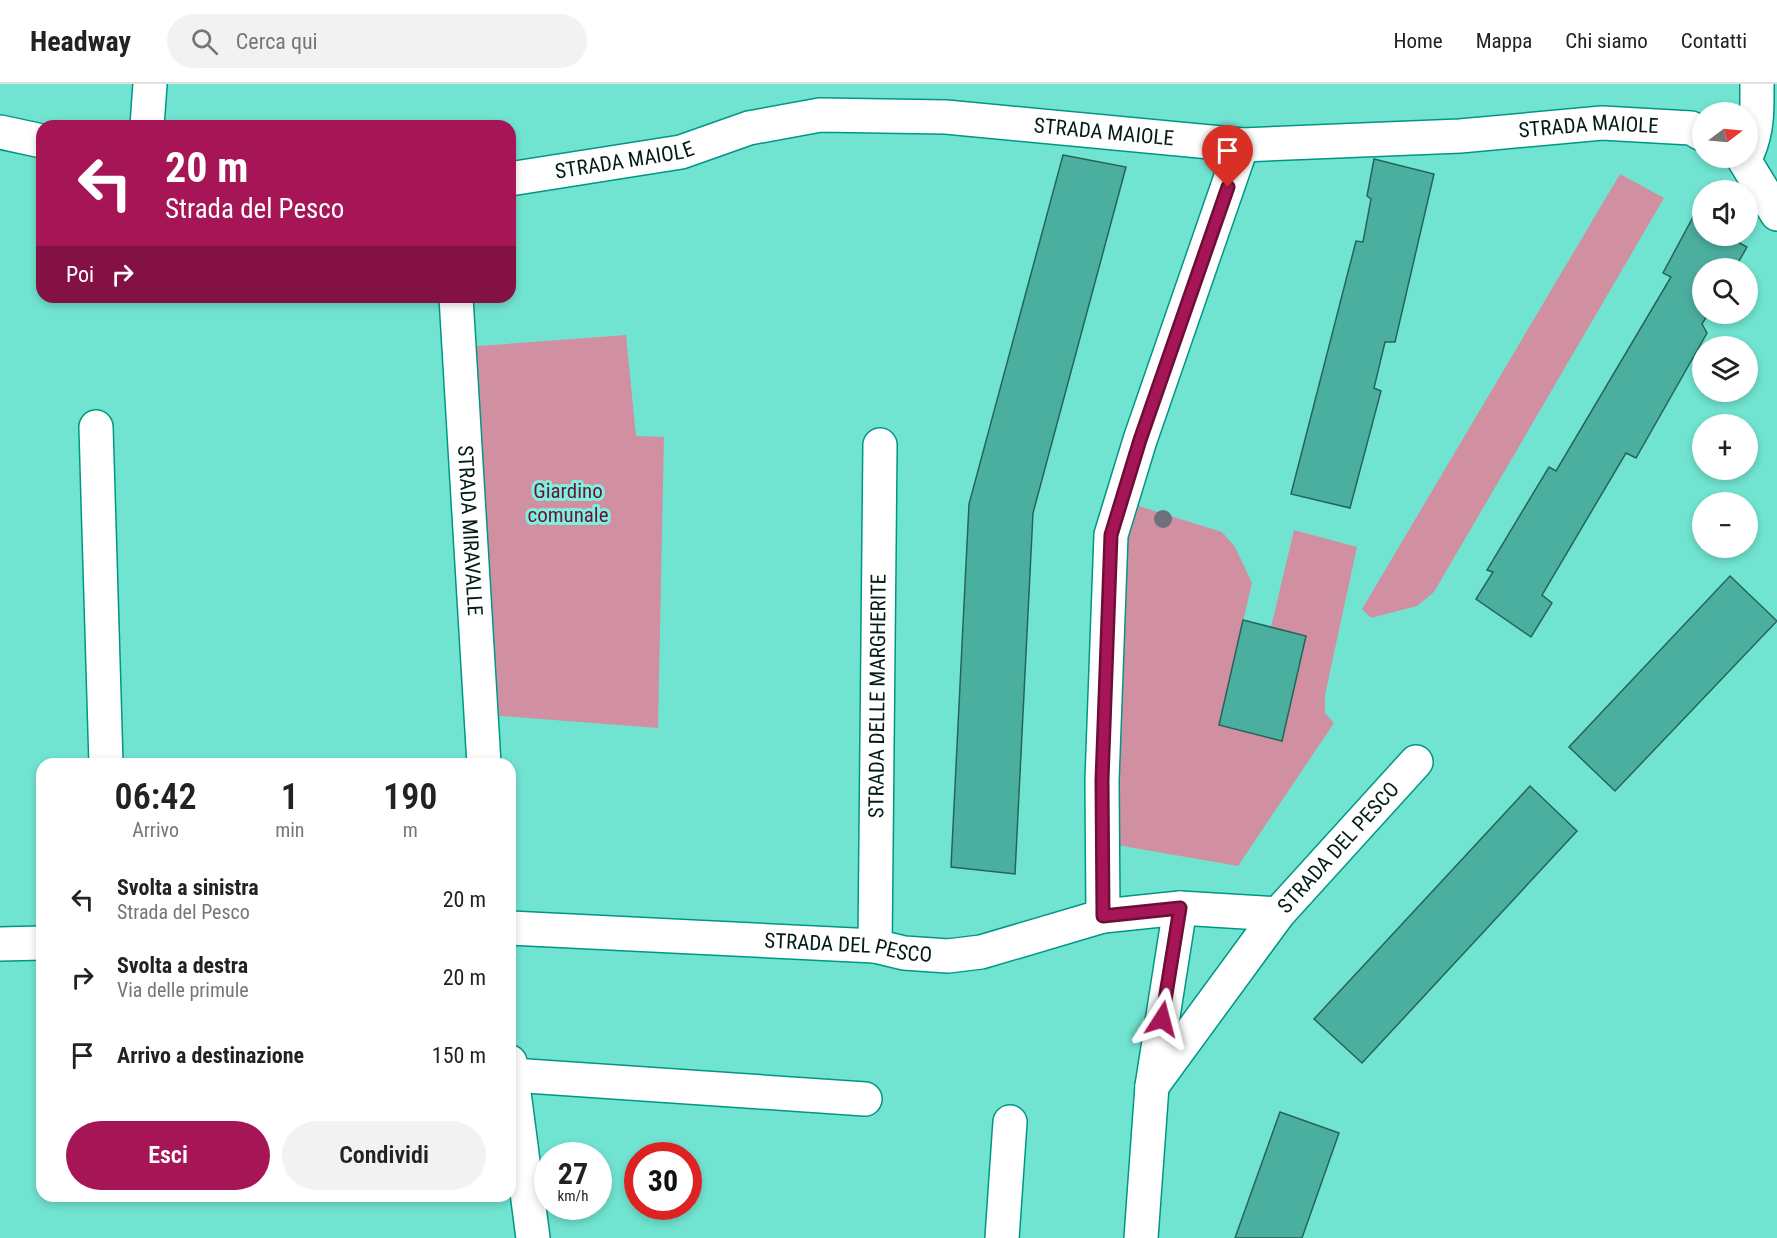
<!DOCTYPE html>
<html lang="it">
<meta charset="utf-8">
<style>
body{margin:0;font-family:"Roboto Condensed",sans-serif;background:#f2f2f2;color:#222;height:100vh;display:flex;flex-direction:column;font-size:22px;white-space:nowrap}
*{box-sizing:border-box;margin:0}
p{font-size:20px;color:#767676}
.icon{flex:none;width:33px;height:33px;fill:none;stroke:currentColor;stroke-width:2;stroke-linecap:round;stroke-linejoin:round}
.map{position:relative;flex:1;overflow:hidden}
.sheet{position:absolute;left:36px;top:674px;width:480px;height:444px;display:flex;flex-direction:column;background:#fff;border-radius:18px;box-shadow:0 3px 9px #0003}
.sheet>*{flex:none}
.banner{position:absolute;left:36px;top:36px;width:480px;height:183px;border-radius:18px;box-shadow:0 3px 9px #0003;background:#a61656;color:#fff;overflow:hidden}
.needle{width:39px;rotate:74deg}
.tools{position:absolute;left:1692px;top:18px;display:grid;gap:12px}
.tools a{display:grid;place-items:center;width:66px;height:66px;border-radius:50%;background:#fff;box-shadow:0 3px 9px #0003;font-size:30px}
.speed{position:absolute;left:534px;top:1058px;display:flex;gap:12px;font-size:30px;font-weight:700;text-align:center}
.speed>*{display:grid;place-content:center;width:78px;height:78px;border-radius:50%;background:#fff;box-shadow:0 3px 9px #0003;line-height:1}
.speed small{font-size:15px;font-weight:400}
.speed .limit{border:9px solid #d22;background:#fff;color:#111}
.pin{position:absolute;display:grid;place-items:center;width:51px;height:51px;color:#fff;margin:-62px -26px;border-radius:50% 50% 50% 0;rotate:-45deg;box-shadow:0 0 6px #0007}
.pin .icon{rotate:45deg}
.me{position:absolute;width:66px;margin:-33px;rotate:9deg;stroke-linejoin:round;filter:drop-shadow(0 0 4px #0008)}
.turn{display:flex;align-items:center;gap:21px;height:126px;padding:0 30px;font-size:27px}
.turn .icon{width:78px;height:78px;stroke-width:2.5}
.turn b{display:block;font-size:42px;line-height:51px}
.then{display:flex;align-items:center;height:57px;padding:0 30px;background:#0003;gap:12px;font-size:22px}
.eta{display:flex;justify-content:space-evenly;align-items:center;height:102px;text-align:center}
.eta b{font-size:36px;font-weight:600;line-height:42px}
.cta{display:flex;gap:12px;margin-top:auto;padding:12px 30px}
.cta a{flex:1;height:69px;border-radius:36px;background:#a61656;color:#fff;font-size:24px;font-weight:600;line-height:69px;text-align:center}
.cta a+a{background:#f2f2f2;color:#222}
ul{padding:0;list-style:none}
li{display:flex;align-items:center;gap:18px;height:78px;padding:0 30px}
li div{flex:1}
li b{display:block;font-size:22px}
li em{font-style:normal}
header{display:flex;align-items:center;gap:36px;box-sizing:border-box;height:84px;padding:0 30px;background:#fff;border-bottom:2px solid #e0e0e0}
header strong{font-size:28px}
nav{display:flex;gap:33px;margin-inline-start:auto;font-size:21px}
.search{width:420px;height:54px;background:#f2f2f2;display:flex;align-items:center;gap:15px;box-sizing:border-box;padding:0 21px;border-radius:33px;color:#767676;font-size:22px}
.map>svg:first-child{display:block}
.green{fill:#d190a2}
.building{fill:#4baf9f;stroke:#26645a;stroke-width:1.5}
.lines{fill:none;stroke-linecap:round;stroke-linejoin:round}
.minor-casing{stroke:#009686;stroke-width:36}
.minor{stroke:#fff;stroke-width:33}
.tree{fill:#6e707d}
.route-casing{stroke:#6c0e38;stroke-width:15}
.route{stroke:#a61656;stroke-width:10}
.labels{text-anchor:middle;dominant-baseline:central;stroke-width:6;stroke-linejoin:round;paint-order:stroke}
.street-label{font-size:21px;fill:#031c18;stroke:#7ef1de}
.park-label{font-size:21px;fill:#6c1238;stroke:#7ef1de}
</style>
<header>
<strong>Headway</strong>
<div class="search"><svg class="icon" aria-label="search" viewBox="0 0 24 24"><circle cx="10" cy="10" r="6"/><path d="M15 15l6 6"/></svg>Cerca qui</div>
<nav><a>Home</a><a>Mappa</a><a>Chi siamo</a><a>Contatti</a></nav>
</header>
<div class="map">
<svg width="1777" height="1154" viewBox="0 0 1777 1154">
<rect width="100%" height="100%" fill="#71e4d1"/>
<path class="green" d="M1620 90 1664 114 1434 508 1417 522 1371 534 1362 525Z
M626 251 636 352 664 353 658 644 487 631 465 263Z
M1129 419 1222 448 1235 463 1252 499 1219 641 1282 657 1306 553 1271 543 1294 446 1357 463 1325 611V629L1334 639 1238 782 1111 760Z"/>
<path class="building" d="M1063 71 1126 83 1033 429 1015 790 951 783 969 420Z
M1374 75 1434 90 1395 258H1385L1374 304 1381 307 1350 424 1291 410 1356 157 1363 158 1371 115 1367 112Z
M1693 133 1702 138V152H1727L1747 163 1735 184H1702V230H1708L1702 240 1707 249 1636 374 1626 369 1542 511 1552 519 1531 553 1476 515 1493 488 1487 486 1549 383 1556 387 1671 193 1663 189Z
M1730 492 1777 537 1615 707 1569 663Z
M1243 536 1306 552 1282 657 1219 641Z
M1530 702 1577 747 1362 979 1314 935Z
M1280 1028 1339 1049 1302 1154H1235Z"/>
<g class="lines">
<g class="minor-casing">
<g id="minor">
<path d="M147 42 150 0"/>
<path d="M0 48 42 57"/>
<path d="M1748 68C1758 45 1757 24 1757 0"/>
<path d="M1743 74 1777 130"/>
<path id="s1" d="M510 95 681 68 749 44 820 31 946 33 1242 61 1460 52 1602 39 1691 44 1702 50"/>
<path id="s2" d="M456 213 484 680"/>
<path d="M96 343 106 680"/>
<path d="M1103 832 1102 696 1111 451 1140 356 1242 61"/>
<path id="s3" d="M510 844 875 862 904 869 948 872 981 868 1103 832 1180 824 1278 830"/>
<path d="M0 860 42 859"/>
<path id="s4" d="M875 862 880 361"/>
<path d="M510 978 533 1154"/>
<path d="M512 991 865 1015"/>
<path id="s5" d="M1152 1002 1278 830 1416 678"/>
<path d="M1002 1154 1010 1038"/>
<path d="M1141 1154 1152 1002 1180 824"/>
</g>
</g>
<use href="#minor" class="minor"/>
</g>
<circle class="tree" cx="1163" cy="435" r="9"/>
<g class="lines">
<g class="route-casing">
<path id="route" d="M1162 935 1180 824 1103 832 1102 696 1111 451 1140 356 1228 103"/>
</g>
<use href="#route" class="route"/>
</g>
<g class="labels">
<g class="street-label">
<text stroke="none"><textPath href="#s1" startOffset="1088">STRADA MAIOLE</textPath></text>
<text stroke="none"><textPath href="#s1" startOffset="602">STRADA MAIOLE</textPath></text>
<text stroke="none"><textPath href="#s1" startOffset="116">STRADA MAIOLE</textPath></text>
<text stroke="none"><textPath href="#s2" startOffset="234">STRADA MIRAVALLE</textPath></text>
<text stroke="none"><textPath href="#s4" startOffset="250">STRADA DELLE MARGHERITE</textPath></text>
<text stroke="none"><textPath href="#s5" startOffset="303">STRADA DEL PESCO</textPath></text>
<text stroke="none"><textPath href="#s3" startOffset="339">STRADA DEL PESCO</textPath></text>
</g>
<g class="park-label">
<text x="568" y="407">Giardino<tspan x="568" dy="24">comunale</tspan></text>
</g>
</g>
</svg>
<div class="tools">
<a><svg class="needle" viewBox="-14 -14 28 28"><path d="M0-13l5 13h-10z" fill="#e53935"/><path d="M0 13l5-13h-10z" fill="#767676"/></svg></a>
<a><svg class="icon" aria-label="sound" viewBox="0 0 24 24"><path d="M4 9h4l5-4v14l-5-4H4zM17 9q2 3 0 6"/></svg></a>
<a><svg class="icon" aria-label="search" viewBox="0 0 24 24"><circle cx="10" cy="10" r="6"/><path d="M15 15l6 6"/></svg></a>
<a><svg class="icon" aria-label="layers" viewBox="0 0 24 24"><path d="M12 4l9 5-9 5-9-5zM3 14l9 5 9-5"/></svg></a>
<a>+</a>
<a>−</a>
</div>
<div class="speed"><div>27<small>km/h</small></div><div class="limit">30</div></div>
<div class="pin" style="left:1228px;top:103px;background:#d93025"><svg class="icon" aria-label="arrive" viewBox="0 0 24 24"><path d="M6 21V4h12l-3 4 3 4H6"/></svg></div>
<svg class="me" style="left:1162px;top:935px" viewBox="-20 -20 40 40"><path d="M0-17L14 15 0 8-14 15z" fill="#a61656" stroke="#fff" stroke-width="4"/></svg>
<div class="banner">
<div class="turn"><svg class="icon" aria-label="left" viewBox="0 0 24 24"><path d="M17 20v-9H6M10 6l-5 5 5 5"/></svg><div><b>20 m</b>Strada del Pesco</div></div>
<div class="then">Poi<svg class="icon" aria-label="right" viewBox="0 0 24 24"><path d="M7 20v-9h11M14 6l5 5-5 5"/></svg></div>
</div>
<section class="sheet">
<div class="eta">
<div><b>06:42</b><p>Arrivo</p></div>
<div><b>1</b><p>min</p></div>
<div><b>190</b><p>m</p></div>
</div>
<ul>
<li><svg class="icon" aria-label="left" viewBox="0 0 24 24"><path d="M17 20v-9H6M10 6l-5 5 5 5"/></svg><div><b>Svolta a sinistra</b><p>Strada del Pesco</p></div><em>20 m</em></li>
<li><svg class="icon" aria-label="right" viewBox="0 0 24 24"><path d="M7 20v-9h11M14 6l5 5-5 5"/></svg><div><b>Svolta a destra</b><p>Via delle primule</p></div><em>20 m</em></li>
<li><svg class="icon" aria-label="arrive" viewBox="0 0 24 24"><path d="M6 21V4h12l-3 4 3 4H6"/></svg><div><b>Arrivo a destinazione</b></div><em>150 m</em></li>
</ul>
<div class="cta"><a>Esci</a><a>Condividi</a></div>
</section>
</div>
